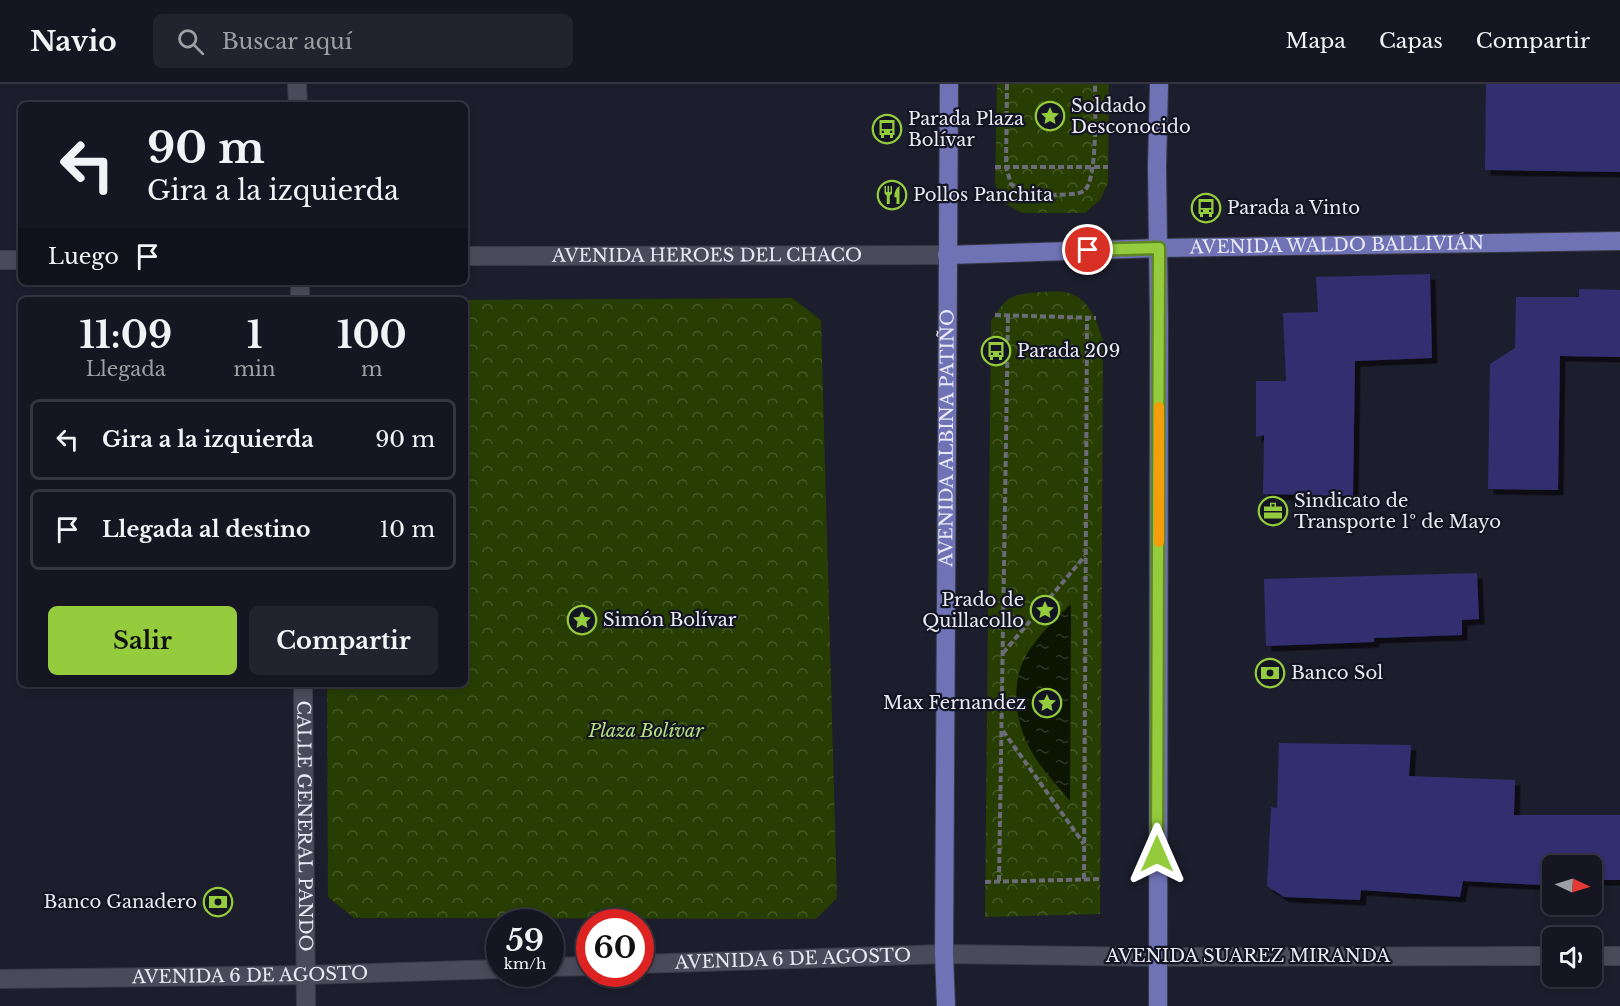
<!DOCTYPE html>
<html lang="es">
<meta charset="utf-8">
<style>
body{margin:0;font-family:"Libre Baskerville",serif;background:#23232f;color:#f1f3f6;height:100vh;display:flex;flex-direction:column;font-size:22px;white-space:nowrap}
*{box-sizing:border-box;margin:0}
p{font-size:20px;color:#9e9fa5}
.icon{flex:none;width:33px;height:33px;fill:none;stroke:currentColor;stroke-width:2;stroke-linecap:round;stroke-linejoin:round}
.map{position:relative;flex:1;overflow:hidden}
.panel{position:absolute;left:18px;top:213px;width:450px;height:390px;display:flex;flex-direction:column;background:#161622;border-radius:9px;box-shadow:0 3px 9px #0003,0 0 0 2px #353540}
.panel>*{flex:none}
.hud{position:absolute;left:18px;top:18px;width:450px;height:183px;border-radius:9px;box-shadow:0 3px 9px #0003,0 0 0 2px #353540;background:#161622;color:#f1f3f6;overflow:hidden}
.needle{width:39px;rotate:94deg}
.fabs{position:absolute;left:1542px;top:771px;display:grid;gap:12px}
.fabs a{display:grid;place-items:center;width:60px;height:60px;border-radius:9px;background:#161622;box-shadow:0 3px 9px #0003,0 0 0 2px #353540;font-size:30px}
.speed{position:absolute;left:486px;top:825px;display:flex;gap:12px;font-size:30px;font-weight:700;text-align:center}
.speed>*{display:grid;place-content:center;width:78px;height:78px;border-radius:50%;background:#161622;box-shadow:0 3px 9px #0003,0 0 0 2px #353540;line-height:1}
.speed small{font-size:15px;font-weight:400}
.speed .limit{border:9px solid #d22;background:#fff;color:#111}
.pin{position:absolute;display:grid;place-items:center;width:51px;height:51px;color:#fff;margin:-26px;border:3px solid #fff;border-radius:50%;box-shadow:0 2px 6px #0007}
.me{position:absolute;width:66px;margin:-33px;rotate:0deg;stroke-linejoin:round;filter:drop-shadow(0 0 4px #0008)}
.turn{display:flex;align-items:center;gap:21px;height:126px;padding:0 30px;font-size:27px}
.turn .icon{width:78px;height:78px;stroke-width:2.5}
.turn b{display:block;font-size:42px;line-height:51px}
.then{display:flex;align-items:center;height:57px;padding:0 30px;background:#0003;gap:12px;font-size:22px}
.eta{display:flex;justify-content:space-evenly;align-items:center;height:102px;text-align:center}
.eta b{font-size:36px;font-weight:800;line-height:42px}
.primary-button{display:flex;gap:12px;margin-top:auto;padding:12px 30px}
.primary-button a{flex:1;height:69px;border-radius:9px;background:#94cc3d;color:#111;font-size:24px;font-weight:800;line-height:69px;text-align:center}
.primary-button a+a{background:#23232f;color:#f1f3f6}
ul{padding:0;list-style:none}
li{display:flex;align-items:center;gap:18px;height:81px;margin:0 12px 9px;padding:0 18px;border:3px solid #353540;border-radius:9px}
li div{flex:1}
li b{display:block;font-size:22px}
li em{font-style:normal}
header{display:flex;align-items:center;gap:36px;box-sizing:border-box;height:84px;padding:0 30px;background:#161622;border-bottom:2px solid #353540}
header strong{font-size:28px}
nav{display:flex;gap:33px;margin-inline-start:auto;font-size:21px}
.search{width:420px;height:54px;background:#23232f;display:flex;align-items:center;gap:15px;box-sizing:border-box;padding:0 21px;border-radius:9px;color:#9e9fa5;font-size:22px}
.map>svg:first-child{display:block}
.park{fill:url(#park-crowns)}
.water{fill:url(#water-ripples)}
.building{fill:#312f70;filter:url(#shadow)}
.lines{fill:none;stroke-linecap:round;stroke-linejoin:round}
.minor-casing{stroke:#393a46;stroke-width:20}
.secondary-casing{stroke:#393a46;stroke-width:20}
.primary-casing{stroke:#393a46;stroke-width:20}
.path{stroke:#6b6c79;stroke-width:4;stroke-dasharray:6 3;stroke-linecap:butt}
.minor{stroke:#494b5b;stroke-width:18}
.secondary{stroke:#494b5b;stroke-width:18}
.primary{stroke:#6f73b5;stroke-width:18}
.route-casing{stroke:#608528;stroke-width:15}
.route{stroke:#94cc3d;stroke-width:10}
.slow{stroke:#f59e0b;stroke-width:10}
.labels{text-anchor:middle;dominant-baseline:central;stroke-width:4.5;stroke-linejoin:round;paint-order:stroke}
.poi-label{font-size:18px;fill:#e8e9f3;stroke:#141523;text-anchor:start}
.street-label{font-size:18px;fill:#e8e9f3;stroke:#141523}
.park-label{font-size:18px;font-style:italic;fill:#b5e27d;stroke:#141523}
</style>
<header>
<strong>Navio</strong>
<div class="search"><svg class="icon" aria-label="search" viewBox="0 0 24 24"><circle cx="10" cy="10" r="6"/><path d="M15 15l6 6"/></svg>Buscar aquí</div>
<nav><a>Mapa</a><a>Capas</a><a>Compartir</a></nav>
</header>
<div class="map">
<svg width="1620" height="922" viewBox="0 0 1620 922">
<defs>
<pattern id="park-crowns" width="20" height="18" patternUnits="userSpaceOnUse" patternTransform="scale(1.5)"><rect width="20" height="18" fill="#273d01"/><path d="M2 6a3 3 0 1 1 6 0M12 15a3 3 0 1 1 6 0" fill="none" stroke="#465926"/></pattern>
<pattern id="water-ripples" width="26" height="14" patternUnits="userSpaceOnUse" patternTransform="scale(1.5)"><rect width="26" height="14" fill="#0c1501"/><path d="M2 4q2-2 4 0t4 0M15 11q2-2 4 0t4 0" fill="none" stroke="#2f3726"/></pattern>
<filter id="shadow"><feDropShadow dx="5.5" dy="5.5" stdDeviation="0" flood-color="#0009"/></filter>
</defs>
<rect width="100%" height="100%" fill="#1d1e2d"/>
<path class="park" d="M997 0H1109L1108 99 1100 116 1085 129H1022L1004 119 995 100Z
M1040 208C1048 208 1056 207 1064 208 1088 211 1097 237 1103 257L1100 830 985 833 991 237C1008 212 1009 211 1040 208Z
M792 214 821 236 837 814 816 835 354 834 328 813 327 600H465V216Z"/>
<path class="water" d="M1071 520 1070 717C1058 702 1043 687 1033 670 1015 641 1009 598 1028 568 1040 550 1055 535 1071 520Z"/>
<path class="building" d="M1486 0H1620V88L1485 86Z
M1430 190 1432 274 1355 277 1353 412 1263 410 1264 351 1256 353V297H1286L1283 229 1318 228 1316 193Z
M1579 205 1620 206V273L1560 272 1558 406 1488 405 1490 280 1515 264 1516 213H1579Z
M1477 489 1479 535 1462 536V551L1374 554V558L1266 562 1264 495Z
M1279 659 1411 661 1409 692 1515 696 1514 731H1620V796H1592V782H1552V796H1541V801L1463 797 1460 813 1361 806 1360 816 1284 813 1267 802 1271 723 1277 724Z"/>
<g class="lines">
<g class="minor-casing">
<g id="minor">
<path id="s1" d="M465 172 947 171"/>
<path d="M0 176H21"/>
<path d="M1592 872H1620"/>
<path d="M1156 873 1552 872"/>
</g>
</g>
<g class="secondary-casing">
<g id="secondary">
<path d="M297 0 298 21"/>
<path d="M300 198V216"/>
<path id="s2" d="M303 600 306 922"/>
<path id="s3" d="M640 880 944 870 1156 873"/>
<path d="M550 883 590 882"/>
<path id="s4" d="M0 895 305 891 500 885"/>
</g>
</g>
<g class="primary-casing">
<g id="primary">
<path id="s5" d="M947 171 1159 164 1620 157"/>
<path id="s6" d="M946 922 944 870 949 0"/>
<path d="M1158 922 1159 237 1157 83 1159 0"/>
</g>
</g>
<path class="path" d="M1007 0 1006 83 1011 100 1023 110C1035 110 1075 113 1084 107 1098 97 1095 19 1095 0
M995 83H1108
M995 231 1096 234
M1003 569 1085 472
M1003 647 1084 760
M1084 795 1087 235
M999 797 1008 231
M985 798 1100 795"/>
<use href="#minor" class="minor"/>
<use href="#secondary" class="secondary"/>
<use href="#primary" class="primary"/>
</g>
<g class="lines">
<g class="route-casing">
<path id="route" d="M1088 166 1159 164 1157 770"/>
</g>
<use href="#route" class="route"/>
<path class="slow" d="M1159 458V323"/>
</g>
<defs>
<g id="sight-ring" transform="scale(1.5)"><circle r="9.5" fill="#141523" stroke="#94cc3d" stroke-width="1.5"/><path d="M0-6L1.8-2.2L6-1.7L2.9 1.2L3.7 5.4L0 3.3L-3.7 5.4L-2.9 1.2L-6-1.7L-1.8-2.2Z" fill="#94cc3d"/></g>
<g id="bus-ring" transform="scale(1.5)"><circle r="9.5" fill="#141523" stroke="#94cc3d" stroke-width="1.5"/><path d="M-5-6H5V4H4V6H2V4H-2V6H-4V4H-5ZM-3.5-4V0h7V-4ZM-3.5 1.2v1.5H-2V1.2ZM2 1.2v1.5H3.5V1.2Z" fill="#94cc3d"/></g>
<g id="restaurant-ring" transform="scale(1.5)"><circle r="9.5" fill="#141523" stroke="#94cc3d" stroke-width="1.5"/><path d="M-5-6h1v4h1v-4h1v4h1v-4h1v5L-1.5 .5V6h-2V.5L-5-1ZM5-6V6H3V1.5H1.5Q1.5-4 5-6Z" fill="#94cc3d"/></g>
<g id="office-ring" transform="scale(1.5)"><circle r="9.5" fill="#141523" stroke="#94cc3d" stroke-width="1.5"/><path d="M-6-3h4V-5.5h4V-3h4V5H-6ZM-1-4.5V-3h2v-1.5ZM-6 0V1H6V0Z" fill="#94cc3d"/></g>
<g id="bank-ring" transform="scale(1.5)"><circle r="9.5" fill="#141523" stroke="#94cc3d" stroke-width="1.5"/><path d="M-6-4H6V4H-6ZM0-2.3a2.3 2.3 0 1 0 0 4.6a2.3 2.3 0 1 0 0-4.6Z" fill="#94cc3d"/></g>
</defs>
<g fill-rule="evenodd">
<use href="#sight-ring" x="1050" y="32"/>
<use href="#bus-ring" x="887" y="45"/>
<use href="#restaurant-ring" x="892" y="111"/>
<use href="#bus-ring" x="1206" y="124"/>
<use href="#bus-ring" x="996" y="267"/>
<use href="#office-ring" x="1273" y="427"/>
<use href="#sight-ring" x="1045" y="526"/>
<use href="#sight-ring" x="582" y="536"/>
<use href="#bank-ring" x="1270" y="589"/>
<use href="#sight-ring" x="1047" y="619"/>
<use href="#bank-ring" x="218" y="818"/>
</g>
<g class="labels">
<g class="poi-label">
<text x="1071" y="22">Soldado<tspan x="1071" dy="21">Desconocido</tspan></text>
<text x="908" y="35">Parada Plaza<tspan x="908" dy="21">Bolívar</tspan></text>
<text x="913" y="111">Pollos Panchita</text>
<text x="1227" y="124">Parada a Vinto</text>
<text x="1017" y="267">Parada 209</text>
<text x="1294" y="417">Sindicato de<tspan x="1294" dy="21">Transporte 1º de Mayo</tspan></text>
<text x="1024" y="516" text-anchor="end">Prado de<tspan x="1024" dy="21">Quillacollo</tspan></text>
<text x="603" y="536">Simón Bolívar</text>
<text x="1291" y="589">Banco Sol</text>
<text x="1026" y="619" text-anchor="end">Max Fernandez</text>
<text x="197" y="818" text-anchor="end">Banco Ganadero</text>
</g>
<g class="street-label">
<text stroke="none"><textPath href="#s5" startOffset="390">AVENIDA WALDO BALLIVIÁN</textPath></text>
<text stroke="none"><textPath href="#s1" startOffset="242">AVENIDA HEROES DEL CHACO</textPath></text>
<text stroke="none"><textPath href="#s6" startOffset="568">AVENIDA ALBINA PATIÑO</textPath></text>
<text stroke="none"><textPath href="#s2" startOffset="142">CALLE GENERAL PANDO</textPath></text>
<text x="1248" y="872">AVENIDA SUAREZ MIRANDA</text>
<text stroke="none"><textPath href="#s3" startOffset="153">AVENIDA 6 DE AGOSTO</textPath></text>
<text stroke="none"><textPath href="#s4" startOffset="250">AVENIDA 6 DE AGOSTO</textPath></text>
</g>
<g class="park-label">
<text x="646" y="647">Plaza Bolívar</text>
</g>
</g>
</svg>
<div class="fabs">
<a><svg class="needle" viewBox="-14 -14 28 28"><path d="M0-13l5 13h-10z" fill="#e53935"/><path d="M0 13l5-13h-10z" fill="#9e9fa5"/></svg></a>
<a><svg class="icon" aria-label="sound" viewBox="0 0 24 24"><path d="M4 9h4l5-4v14l-5-4H4zM17 9q2 3 0 6"/></svg></a>
</div>
<div class="speed"><div>59<small>km/h</small></div><div class="limit">60</div></div>
<div class="pin" style="left:1088px;top:166px;background:#d93025"><svg class="icon" aria-label="arrive" viewBox="0 0 24 24"><path d="M6 21V4h12l-3 4 3 4H6"/></svg></div>
<svg class="me" style="left:1157px;top:770px" viewBox="-20 -20 40 40"><path d="M0-17L14 15 0 8-14 15z" fill="#94cc3d" stroke="#fff" stroke-width="4"/></svg>
<div class="hud">
<div class="turn"><svg class="icon" aria-label="left" viewBox="0 0 24 24"><path d="M17 20v-9H6M10 6l-5 5 5 5"/></svg><div><b>90 m</b>Gira a la izquierda</div></div>
<div class="then">Luego<svg class="icon" aria-label="arrive" viewBox="0 0 24 24"><path d="M6 21V4h12l-3 4 3 4H6"/></svg></div>
</div>
<section class="panel">
<div class="eta">
<div><b>11:09</b><p>Llegada</p></div>
<div><b>1</b><p>min</p></div>
<div><b>100</b><p>m</p></div>
</div>
<ul>
<li><svg class="icon" aria-label="left" viewBox="0 0 24 24"><path d="M17 20v-9H6M10 6l-5 5 5 5"/></svg><div><b>Gira a la izquierda</b></div><em>90 m</em></li>
<li><svg class="icon" aria-label="arrive" viewBox="0 0 24 24"><path d="M6 21V4h12l-3 4 3 4H6"/></svg><div><b>Llegada al destino</b></div><em>10 m</em></li>
</ul>
<div class="primary-button"><a>Salir</a><a>Compartir</a></div>
</section>
</div>
